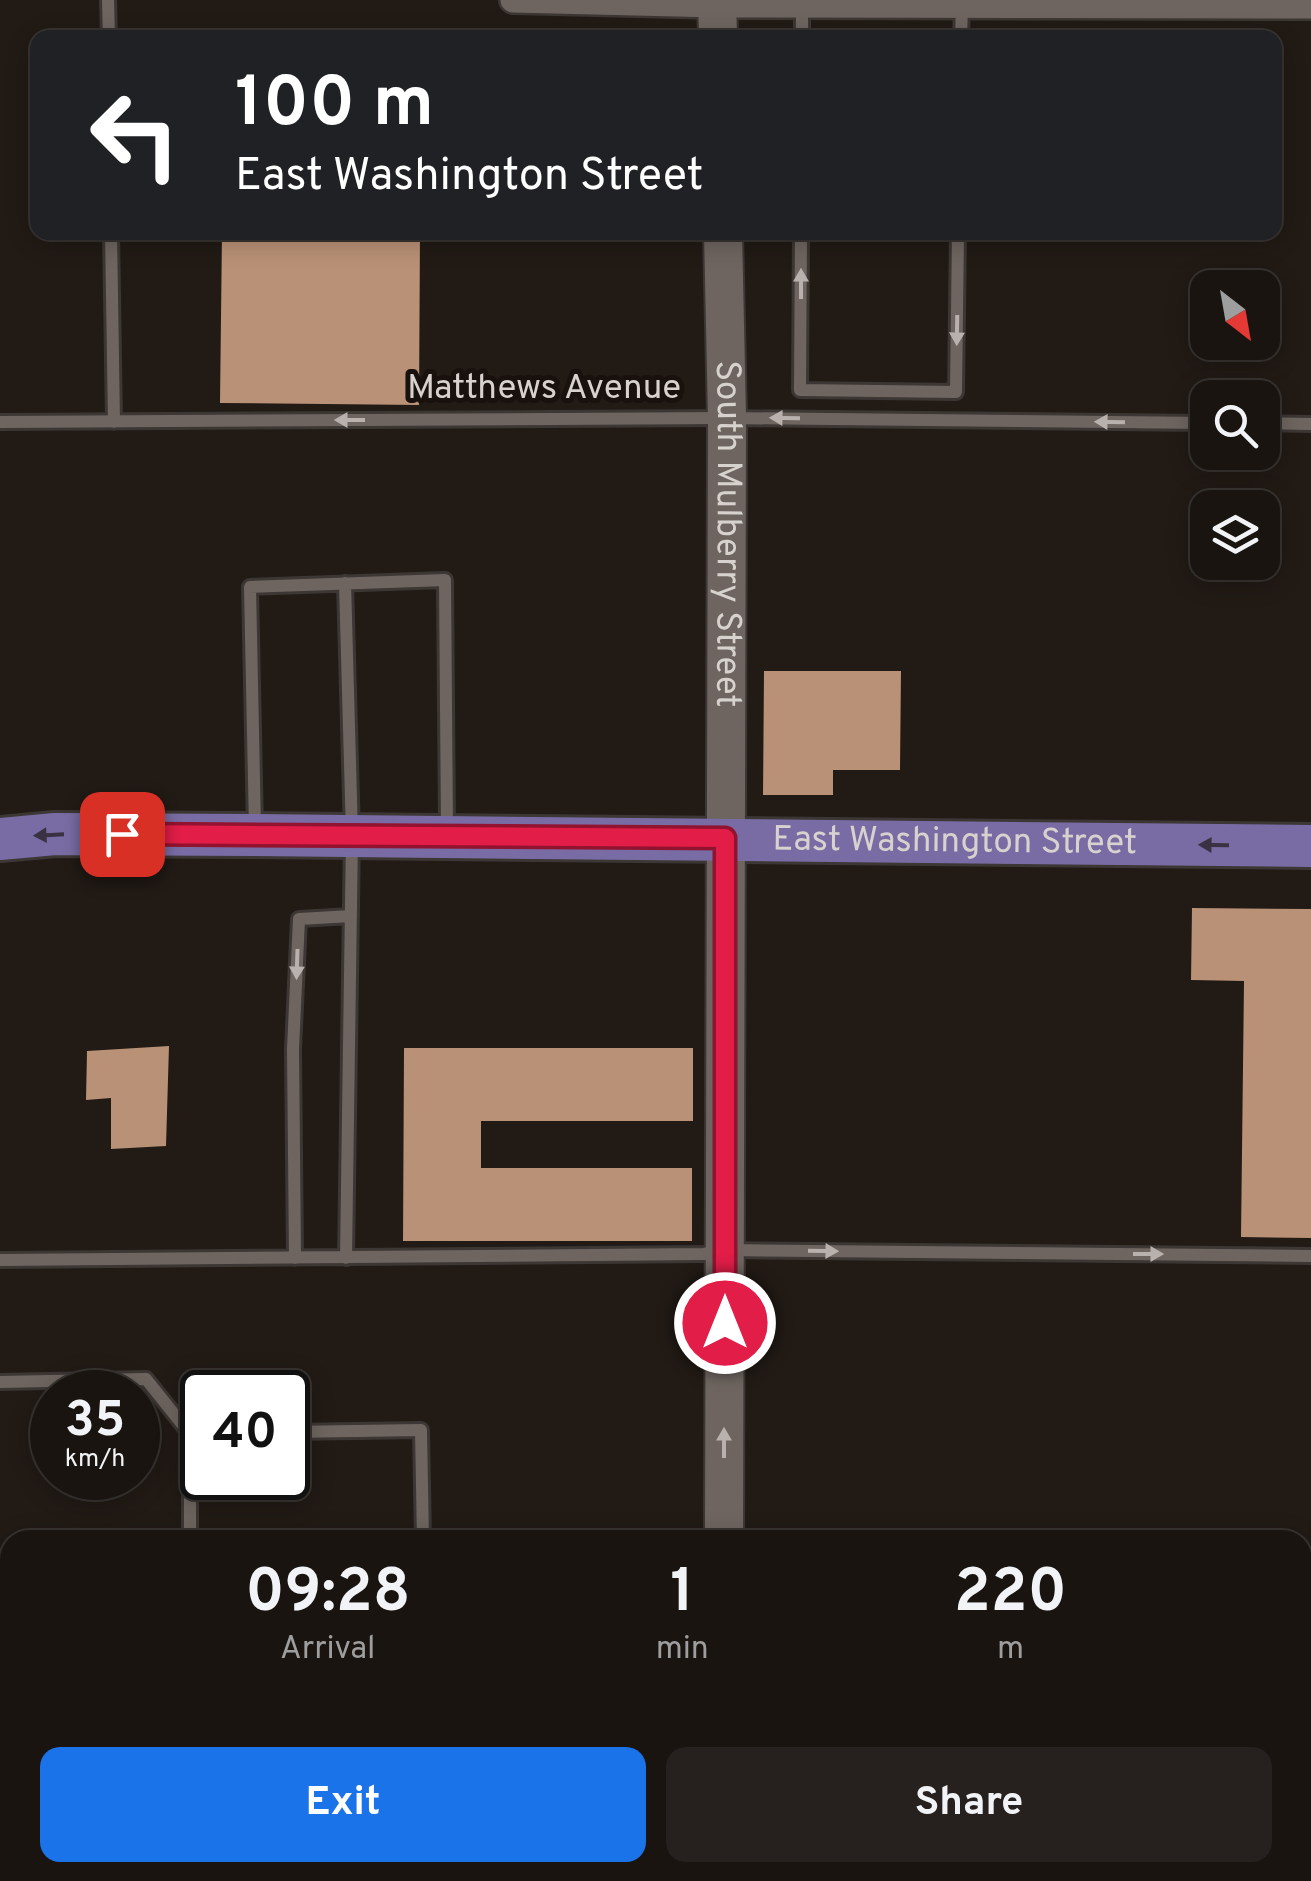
<!DOCTYPE html>
<style>
body{margin:0;font-family:Overpass,sans-serif;background:#26211e;color:#f1f3f6;height:100vh;display:flex;flex-direction:column;font-size:38px;white-space:nowrap}
*{box-sizing:border-box;margin:0}
p{font-size:32px;color:#9f9e9f}
.icon{flex:none;width:55px;height:55px;fill:none;stroke:currentColor;stroke-width:2;stroke-linecap:round;stroke-linejoin:round}
.map{position:relative;flex:1;overflow:hidden}
.details{position:absolute;left:0px;top:1530px;width:1312px;height:352px;display:flex;flex-direction:column;background:#191410;border-radius:30px 30px 0 0;box-shadow:0 5px 25px #0003,0 0 0 2px #373330}
.details>*{flex:none}
.guide{position:absolute;left:30px;top:30px;width:1252px;height:210px;border-radius:20px;box-shadow:0 5px 25px #0003,0 0 0 2px #373330;background:#202124;color:#fff;overflow:hidden}
.needle{width:65px;rotate:149deg}
.controls{position:absolute;left:1190px;top:270px;display:grid;gap:20px}
.controls a{display:grid;place-items:center;width:90px;height:90px;border-radius:20px;background:#191410;box-shadow:0 5px 25px #0003,0 0 0 2px #373330;font-size:50px}
.speed{position:absolute;left:30px;top:1370px;display:flex;gap:20px;font-size:50px;font-weight:700;text-align:center}
.speed>*{display:grid;place-content:center;width:130px;height:130px;border-radius:50%;background:#191410;box-shadow:0 5px 25px #0003,0 0 0 2px #373330;line-height:1}
.speed small{font-size:25px;font-weight:400}
.speed .limit{border:5px solid #111;border-radius:15px;background:#fff;color:#111}
.pin{position:absolute;display:grid;place-items:center;width:85px;height:85px;color:#fff;margin:-42px;border-radius:20px;box-shadow:0 5px 15px #0006}
.me{position:absolute;width:110px;margin:-55px;rotate:0deg;stroke-linejoin:round;filter:drop-shadow(0 0 8px #0008)}
.turn{display:flex;align-items:center;gap:35px;height:210px;padding:0 40px;font-size:45px}
.turn .icon{width:130px;height:130px;stroke-width:2.5}
.turn b{display:block;font-size:70px;line-height:85px}
.eta{display:flex;justify-content:space-evenly;align-items:center;height:170px;text-align:center}
.eta b{font-size:60px;font-weight:700;line-height:70px}
.cta{display:flex;gap:20px;margin-top:auto;padding:20px 40px}
.cta a{flex:1;height:115px;border-radius:20px;background:#1a73e8;color:#fff;font-size:40px;font-weight:700;line-height:115px;text-align:center}
.cta a+a{background:#26211e;color:#f1f3f6}
.map>svg:first-child{display:block}
.building{fill:#b99176}
.lines{fill:none;stroke-linecap:round;stroke-linejoin:round}
.lane-casing{stroke:#3c3634;stroke-width:18}
.street-casing{stroke:#3c3634;stroke-width:30}
.secondary-casing{stroke:#3c3634;stroke-width:42}
.primary-casing{stroke:#3c3634;stroke-width:48}
.lane{stroke:#6e6560;stroke-width:12}
.street{stroke:#6e6560;stroke-width:25}
.secondary{stroke:#6e6560;stroke-width:38}
.primary{stroke:#796ca4;stroke-width:42}
.oneway{fill:#b8b1ad}
.oneway2{fill:#3a3142}
.route-casing{stroke:#92132f;stroke-width:25}
.route{stroke:#e11d48;stroke-width:18}
.labels{text-anchor:middle;dominant-baseline:central;stroke-width:10;stroke-linejoin:round;paint-order:stroke}
.street-label{font-size:35px;fill:#d7d2ce;stroke:#18110d}
</style>
<div class="map">
<svg width="1311" height="1881" viewBox="0 0 1311 1881">
<rect width="100%" height="100%" fill="#211a15"/>
<path class="building" d="M222 232H420L419 405 220 403Z
M764 671H901L900 770H833V795H763Z
M1192 908 1311 909V1238L1241 1237 1244 981 1191 980Z
M169 1046 166 1146 111 1149V1098L86 1100 87 1051Z
M404 1048H693V1121H481V1168H692V1241H403Z"/>
<g class="lines">
<g class="lane-casing">
<path id="lane" d="M108 0 109 38
M802 38V5
M961 38 962 5
M111 232 114 422
M801 232 800 390 956 392 958 232
M0 422 727 418 1208 423
M1262 423 1311 424
M345 583 352 835 346 1258
M255 828 250 587 445 580 447 829
M295 1258 293 1049 299 919 351 916
M0 1260 704 1254 725 1250 1311 1256
M0 1382 146 1379 190 1434V1540
M288 1432 421 1430 423 1540
M0 1838 10 1833
M1111 1872V1881
M1205 1881V1872"/>
</g>
<g class="street-casing">
<path id="street" d="M513 0 717 5 1311 6
M0 1750 10 1745"/>
</g>
<g class="secondary-casing">
<g id="secondary">
<path d="M717 0 718 38"/>
<path id="s1" d="M723 232 727 418 724 1540"/>
<path d="M721 1881 722 1872"/>
</g>
</g>
<g class="primary-casing">
<g id="primary">
<path id="s2" d="M0 839 55 834 255 835 1311 846"/>
<path d="M0 1668 10 1669"/>
<path d="M1302 1681H1311"/>
</g>
</g>
<use href="#lane" class="lane"/>
<use href="#street" class="street"/>
<use href="#secondary" class="secondary"/>
<use href="#primary" class="primary"/>
</g>
<defs><path id="oneway-solid" d="M-6-.8H1V-3.2L6.5 0L1 3.2V.8H-6Z" transform="scale(2.5)"/></defs>
<g class="oneway">
<use href="#oneway-solid" transform="translate(801 284) rotate(-90)"/>
<use href="#oneway-solid" transform="translate(957 330) rotate(91)"/>
<use href="#oneway-solid" transform="translate(785 418) rotate(-179)"/>
<use href="#oneway-solid" transform="translate(350 420) rotate(180)"/>
<use href="#oneway-solid" transform="translate(1110 422) rotate(-179)"/>
<use href="#oneway-solid" transform="translate(297 964) rotate(92)"/>
<use href="#oneway-solid" transform="translate(823 1251) rotate(1)"/>
<use href="#oneway-solid" transform="translate(1148 1254)"/>
<use href="#oneway-solid" transform="translate(724 1443) rotate(-90)"/>
</g>
<g class="oneway2">
<use href="#oneway-solid" transform="translate(49 835) rotate(177)"/>
<use href="#oneway-solid" transform="translate(1214 845) rotate(-179)"/>
</g>
<g class="lines">
<g class="route-casing">
<path id="route" d="M122 834 725 838V1323"/>
</g>
<use href="#route" class="route"/>
</g>
<g class="labels">
<g class="street-label">
<text x="544" y="389">Matthews Avenue</text>
<text stroke="none"><textPath href="#s1" startOffset="302">South Mulberry Street</textPath></text>
<text stroke="none"><textPath href="#s2" startOffset="955">East Washington Street</textPath></text>
</g>
</g>
</svg>
<div class="controls">
<a><svg class="needle" viewBox="-14 -14 28 28"><path d="M0-13l5 13h-10z" fill="#e53935"/><path d="M0 13l5-13h-10z" fill="#9f9e9f"/></svg></a>
<a><svg class="icon" aria-label="search" viewBox="0 0 24 24"><circle cx="10" cy="10" r="6"/><path d="M15 15l6 6"/></svg></a>
<a><svg class="icon" aria-label="layers" viewBox="0 0 24 24"><path d="M12 4l9 5-9 5-9-5zM3 14l9 5 9-5"/></svg></a>
</div>
<div class="speed"><div>35<small>km/h</small></div><div class="limit">40</div></div>
<div class="pin" style="left:122px;top:834px;background:#d93025"><svg class="icon" aria-label="arrive" viewBox="0 0 24 24"><path d="M6 21V4h12l-3 4 3 4H6"/></svg></div>
<svg class="me" style="left:725px;top:1323px" viewBox="-20 -20 40 40"><circle r="17" fill="#e11d48" stroke="#fff" stroke-width="3"/><path d="M0-11L8 9 0 5-8 9z" fill="#fff"/></svg>
<div class="guide">
<div class="turn"><svg class="icon" aria-label="left" viewBox="0 0 24 24"><path d="M17 20v-9H6M10 6l-5 5 5 5"/></svg><div><b>100 m</b>East Washington Street</div></div>
</div>
<section class="details">
<div class="eta">
<div><b>09:28</b><p>Arrival</p></div>
<div><b>1</b><p>min</p></div>
<div><b>220</b><p>m</p></div>
</div>
<div class="cta"><a>Exit</a><a>Share</a></div>
</section>
</div>
